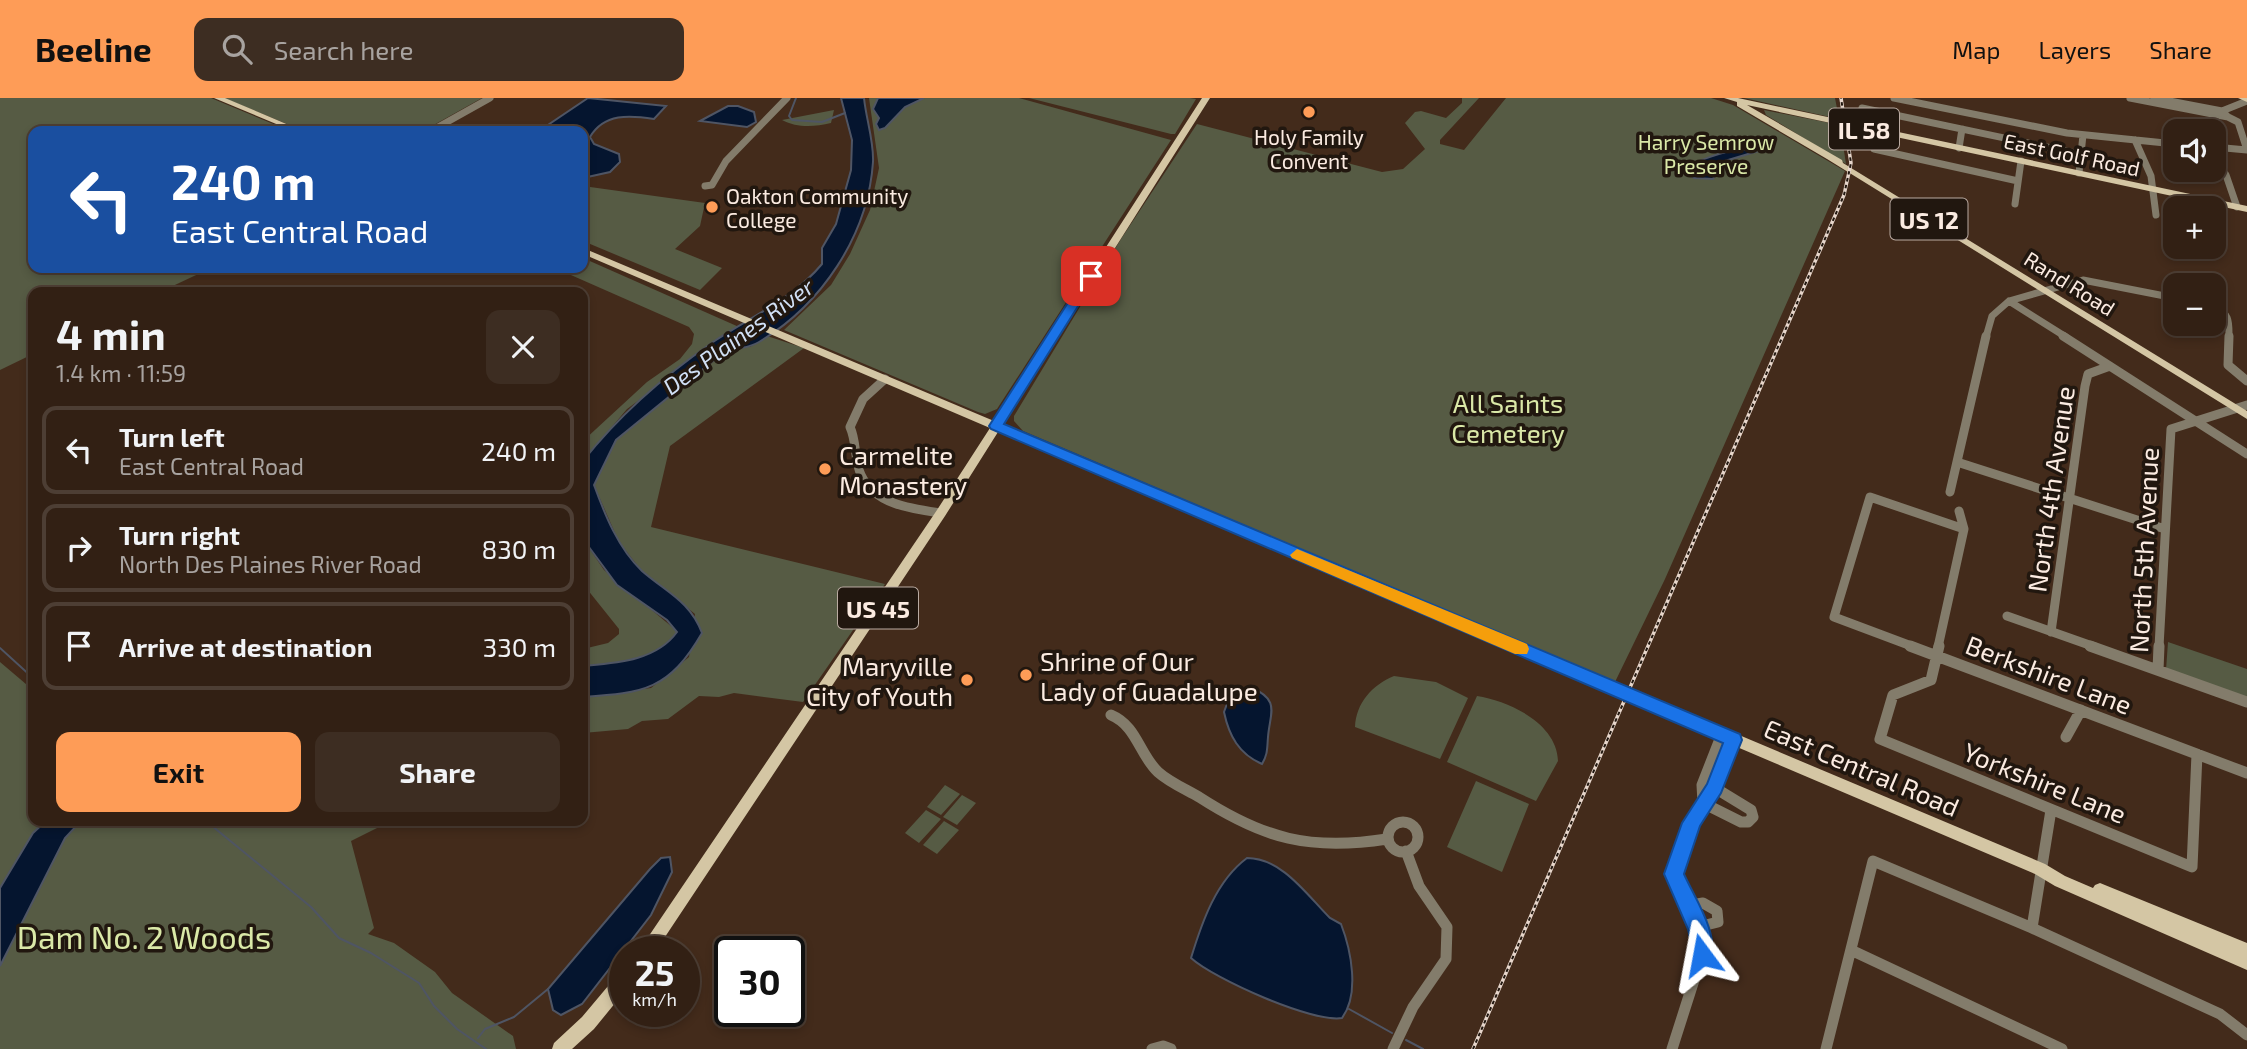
<!DOCTYPE html>
<meta charset="utf-8">
<style>
body{margin:0;font-family:"Exo 2",sans-serif;background:#3d2d22;color:#f1f3f6;height:100vh;display:flex;flex-direction:column;font-size:26px;white-space:nowrap}
*{box-sizing:border-box;margin:0}
p{font-size:23px;color:#a8a3a0}
.icon{flex:none;width:38px;height:38px;fill:none;stroke:currentColor;stroke-width:2;stroke-linecap:round;stroke-linejoin:round}
.map{position:relative;flex:1;overflow:hidden}
.panel{position:absolute;left:28px;top:189px;width:560px;height:539px;display:flex;flex-direction:column;background:#322014;border-radius:14px;box-shadow:0 4px 10px #0003,0 0 0 2px #4d3e34}
.panel>*{flex:none}
.guide{position:absolute;left:28px;top:28px;width:560px;height:147px;border-radius:14px;box-shadow:0 4px 10px #0003,0 0 0 2px #4d3e34;background:#1a4fa0;color:#fff;overflow:hidden}
.fabs{position:absolute;left:2163px;top:21px;display:grid;gap:14px}
.fabs a{display:grid;place-items:center;width:63px;height:63px;border-radius:14px;background:#322014;box-shadow:0 4px 10px #0003,0 0 0 2px #4d3e34;font-size:35px}
.speed{position:absolute;left:609px;top:838px;display:flex;gap:14px;font-size:35px;font-weight:700;text-align:center}
.speed>*{display:grid;place-content:center;width:91px;height:91px;border-radius:50%;background:#322014;box-shadow:0 4px 10px #0003,0 0 0 2px #4d3e34;line-height:1}
.speed small{font-size:18px;font-weight:400}
.speed .limit{border:4px solid #111;border-radius:10px;background:#fff;color:#111}
.pin{position:absolute;display:grid;place-items:center;width:60px;height:60px;color:#fff;margin:-30px;border-radius:14px;box-shadow:0 4px 10px #0006}
.me{position:absolute;width:77px;margin:-38px;rotate:347deg;stroke-linejoin:round;filter:drop-shadow(0 0 5px #0008)}
.turn{display:flex;align-items:center;gap:24px;height:147px;padding:0 28px;font-size:32px}
.turn .icon{width:91px;height:91px;stroke-width:2.5}
.turn b{display:block;font-size:49px;line-height:60px}
.round{display:grid;place-items:center;flex:none;width:74px;height:74px;border-radius:14px;background:#3d2d22}
.headline{display:flex;align-items:center;justify-content:space-between;height:119px;padding:0 28px}
h1{font-size:42px;font-weight:700;line-height:52px}
.cta{display:flex;gap:14px;margin-top:auto;padding:14px 28px}
.cta a{flex:1;height:80px;border-radius:14px;background:#fe9c57;color:#111;font-size:28px;font-weight:700;line-height:80px;text-align:center}
.cta a+a{background:#3d2d22;color:#f1f3f6}
ul{padding:0;list-style:none}
li{display:flex;align-items:center;gap:21px;height:88px;margin:0 14px 10px;padding:0 14px;border:4px solid #4d3e34;border-radius:14px}
li div{flex:1}
li b{display:block;font-size:26px}
li em{font-style:normal}
header{display:flex;align-items:center;gap:42px;box-sizing:border-box;height:98px;padding:0 35px;background:#fe9c57;color:#111}
header strong{font-size:33px}
nav{display:flex;gap:38px;margin-inline-start:auto;font-size:24px}
.search{width:490px;height:63px;background:#3d2d22;display:flex;align-items:center;gap:18px;box-sizing:border-box;padding:0 24px;border-radius:14px;color:#a8a3a0;font-size:26px}
.map>svg:first-child{display:block}
.green{fill:#565b44}
.water{fill:#05152f;stroke:#4f5564;stroke-width:2}
.lines{fill:none;stroke-linecap:round;stroke-linejoin:round}
.stream{stroke:#4f5564;stroke-width:2}
.minor-far2{stroke:#837c6b;stroke-width:7}
.minor-far1{stroke:#837c6b;stroke-width:9}
.minor{stroke:#837c6b;stroke-width:11}
.major{fill:#d4c6a4;fill-rule:evenodd}
.rail-casing{stroke:#e7d6cb;stroke-width:3.5}
.rail{stroke:#21170f;stroke-width:2;stroke-dasharray:3.5;stroke-linecap:butt}
.route{fill:#1a73e8;stroke:#114b97;stroke-width:2}
.slow{fill:#f59e0b}
.poi-dot{fill:#fe9c57;stroke:#21170f;stroke-width:2.5}
.labels{text-anchor:middle;dominant-baseline:central;stroke-width:7;stroke-linejoin:round;paint-order:stroke}
.far-poi-label{font-size:21px;fill:#fbebe1;stroke:#21170f}
.far-park-label{font-size:21px;fill:#dae8a7;stroke:#21170f}
.far-street-label{font-size:21px;fill:#fbebe1;stroke:#21170f}
.far-water-label{font-size:23px;font-style:italic;fill:#d0dff5;stroke:#21170f}
.shield{fill:#21170f;stroke:#baaba2;stroke-width:2}
.shield-label{font-size:24px;font-weight:bold;fill:#fbebe1}
.park-label{font-size:26px;fill:#dae8a7;stroke:#21170f}
.poi-label{font-size:26px;fill:#fbebe1;stroke:#21170f;text-anchor:start}
.street-label{font-size:26px;fill:#fbebe1;stroke:#21170f}
.near-park-label{font-size:32px;fill:#dae8a7;stroke:#21170f}
</style>
<header>
<strong>Beeline</strong>
<div class="search"><svg class="icon" aria-label="search" viewBox="0 0 24 24"><circle cx="10" cy="10" r="6"/><path d="M15 15l6 6"/></svg>Search here</div>
<nav><a>Map</a><a>Layers</a><a>Share</a></nav>
</header>
<div class="map">
<svg width="2247" height="951" viewBox="0 0 2247 951">
<rect width="100%" height="100%" fill="#432b1b"/>
<path class="green" d="M0 0H211L290 33H33V170H211L160 194H33V256L0 272Z
M224 0H482L423 33H304Z
M869 0H1019L1171 42 997 311 985 316 978 314 784 232 831 187 850 156 870 112 879 70Z
M1029 0H1190L1196 1 1175 36H1171Z
M1462 0H1479L1440 42V46L1464 52 1506 0H1711L1733 7 1845 73 1665 481 1615 584 1023 333 1014 323V318L1121 141 1197 26 1382 74 1403 71 1425 51 1405 25 1415 14 1421 13 1446 20 1462 5Z
M1744 0H1835L1839 21Z
M834 12 831 25C814 29 797 30 782 22Z
M1764 12 1840 27 1846 66 1766 17Z
M583 88 705 105 700 128 675 151 722 170 700 192 583 143Z
M583 160 739 229 627 311 583 363V343L647 284 680 261 692 246 694 236 689 229 555 170H583Z
M767 238 804 250 670 348 651 429 885 486 803 604 734 595 719 599 699 598 668 621 642 623 628 631 583 635V599L651 590 689 559 695 516 641 472 619 444 594 387 616 342 664 301 733 249H750Z
M583 441 604 472 678 534C656 562 616 565 583 568V551L608 545 619 536V531L583 486Z
M2168 544 2247 571V600L2166 572Z
M0 564 33 592V723H391L351 743 374 830 368 836 394 845 435 874 452 895 513 938 516 951H0Z
M1394 578 1436 584 1468 600 1440 661 1355 629C1356 605 1372 587 1394 578Z
M1477 598C1509 603 1557 625 1558 663L1536 703 1447 664Z
M1476 683 1529 706 1502 774 1447 749Z
M945 687 960 696 941 717 927 709Z
M962 697 976 705 957 727 943 719Z
M926 712 941 721 919 745 905 735Z
M944 723 959 732 937 756 923 747Z"/>
<path class="water" d="M588 0 666 8 654 21C630 17 604 15 590 39L594 46 619 56 620 64 610 74 583 80V33H539Z
M841 0H864C866 21 874 43 873 64 868 138 821 207 759 244 746 252 736 248 719 258L616 342 594 387C605 417 618 450 642 473 666 494 690 503 702 535 669 592 644 595 583 599V568C616 565 656 563 677 534L667 522 617 487 583 441V363C620 316 664 278 713 244 749 220 794 200 822 166V150L836 126 851 72 852 42Z
M878 0H924L905 9 885 30 879 32 876 26 879 20 873 11Z
M728 8H738L754 14 756 24 747 29 700 23Z
M1742 51 1755 54 1721 64 1713 81 1694 80 1683 73C1692 63 1729 52 1742 51Z
M1250 589C1281 602 1270 614 1268 639 1267 650 1268 656 1262 666 1239 656 1229 638 1224 614 1229 599 1234 592 1250 589Z
M46 723H81L65 740 0 868V790L33 735Z
M670 759 672 774 651 817 582 906 561 917 553 912 548 891 650 771 661 760Z
M1247 760C1282 760 1307 797 1330 820L1341 826C1351 852 1360 896 1342 920 1313 925 1214 881 1191 860 1202 824 1216 783 1247 760Z"/>
<g class="lines">
<path class="stream" d="M796 0 789 18 792 22 822 24 845 15
M0 550 33 580
M206 723 311 809 339 840 371 855 419 885 434 908 457 931 486 951
M1349 911 1392 935
M478 940 485 931 514 919 548 891
M1406 942 1423 951"/>
<path class="minor-far2" d="M1894 0 2067 35 2175 46
M2130 0 2228 19 2222 13 2154 0
M1862 10 2080 56
M2222 13 2247 3
M431 33 490 0
M2135 42 2151 78 2156 117
M2214 49 2247 52 2238 24 2228 19
M1959 50 1962 31
M1874 51 2018 83
M2214 59 2226 77 2237 109
M2079 75 2083 37
M705 88 712 87 726 63 787 0
M2015 106 2021 63
M2009 203 2066 239
M2214 209C2230 216 2229 223 2229 239
M1986 239 1992 218 2009 203 2083 182 2175 200"/>
<path class="minor-far1" d="M2063 238 2247 356
M2229 238 2228 267 2247 283
M885 281 863 301 850 329C857 344 854 362 861 377 875 407 913 411 941 415
M1957 364 2165 431
M1950 394 1986 238
M2007 518 2095 549
M2051 534 2085 288 2088 276 2110 268
M1914 549 1834 519 1870 399 1964 431
M1938 549 1964 431 1959 413
M2159 549 2171 331 2247 307"/>
<path class="minor" d="M1910 548 2247 675
M1939 548 1931 582 1893 597 1880 641 2192 769 2197 656
M2090 548 2247 604
M2158 572 2159 548
M1111 617C1137 628 1139 656 1158 674 1169 684 1185 691 1199 699 1264 741 1310 753 1387 741
M2066 639 2081 612
M1703 705 1741 724H1748L1753 719 1751 712 1715 690
M1703 705 1702 687 1722 636
M1388 739a15 15 0 1 1 30 0a15 15 0 1 1-30 0Z
M1686 808 1703 805 1717 813 1718 824 1698 829
M2032 830 2051 712
M1853 853 2062 951
M1152 951 1163 948 1171 951
M1393 951 1413 909 1446 861 1447 829 1419 788 1406 753
M1672 951 1702 857 1698 831 1674 776 1691 725 1715 690 1733 642
M1826 951 1873 763 2032 830 2220 916 2247 937"/>
<path class="major" d="M214 0H225L303 33H293Z
M1202 0H1210L1003 327 2045 766 2065 778 2093 790 2095 787 2100 785 2247 845V872L2055 788 2035 776 998 334 945 418 655 854H638L937 412 990 330 583 156V150L994 323Z
M1724 0H1738L2247 108V114L1747 7 1842 62 1843 65 2247 313V321L1827 61 1737 8V4Z
M2238 0H2247V4Z
M625 872V893L594 931 572 951H552L554 945 582 919 619 875Z"/>
<g class="rail-casing">
<path id="rail" d="M1473 951 1844 97 1851 65 1841 0"/>
</g>
<use href="#rail" class="rail"/>
</g>
<path class="route" d="M1091 175 1097 178 1004 326 1740 636 1742 642 1721 695 1700 728 1684 776C1694 799 1721 838 1710 864L1702 866 1695 864 1688 831 1664 776 1682 725 1707 686 1723 645 991 331 989 328 1085 178Z"/>
<path class="slow" d="M1297 451 1527 546 1529 551 1527 556H1515L1292 460 1290 457Z"/>
<g class="poi-dot">
<circle cx="1309" cy="14" r="7"/>
<circle cx="712" cy="109" r="7"/>
<circle cx="825" cy="371" r="7"/>
<circle cx="1026" cy="577" r="7"/>
<circle cx="967" cy="582" r="7"/>
</g>
<g class="labels">
<g class="far-poi-label">
<text x="1309" y="38">Holy Family<tspan x="1309" dy="24">Convent</tspan></text>
<text x="726" y="97" text-anchor="start">Oakton Community<tspan x="726" dy="24">College</tspan></text>
</g>
<g class="far-park-label">
<text x="1706" y="43">Harry Semrow<tspan x="1706" dy="24">Preserve</tspan></text>
</g>
<g class="far-street-label">
<text transform="translate(2072 56) rotate(12)">East Golf Road</text>
<text transform="translate(2070 185) rotate(32)">Rand Road</text>
</g>
<g class="far-water-label">
<text transform="translate(738 238) rotate(-36)">Des Plaines River</text>
</g>
<g class="shield">
<rect x="1829" y="10.5" width="70" height="41" rx="5"/>
<rect x="1890.5" y="100.5" width="77" height="41" rx="5"/>
<rect x="838" y="489.5" width="80" height="41" rx="5"/>
</g>
<g class="shield-label">
<text x="1864" y="31">IL 58</text>
<text x="1929" y="121">US 12</text>
<text x="878" y="510">US 45</text>
</g>
<g class="park-label">
<text x="1508" y="304">All Saints<tspan x="1508" dy="30">Cemetery</tspan></text>
</g>
<g class="poi-label">
<text x="839" y="356">Carmelite<tspan x="839" dy="30">Monastery</tspan></text>
<text x="1040" y="562">Shrine of Our<tspan x="1040" dy="30">Lady of Guadalupe</tspan></text>
<text x="953" y="567" text-anchor="end">Maryville<tspan x="953" dy="30">City of Youth</tspan></text>
</g>
<g class="street-label">
<text transform="translate(2050 391) rotate(-82)">North 4th Avenue</text>
<text transform="translate(2143 452) rotate(-87)">North 5th Avenue</text>
<text transform="translate(2049 576) rotate(21)">Berkshire Lane</text>
<text transform="translate(1862 669) rotate(23)">East Central Road</text>
<text transform="translate(2045 684) rotate(22)">Yorkshire Lane</text>
</g>
<g class="near-park-label">
<text x="144" y="838">Dam No. 2 Woods</text>
</g>
</g>
</svg>
<div class="fabs">
<a><svg class="icon" aria-label="sound" viewBox="0 0 24 24"><path d="M4 9h4l5-4v14l-5-4H4zM17 9q2 3 0 6"/></svg></a>
<a>+</a>
<a>−</a>
</div>
<div class="speed"><div>25<small>km/h</small></div><div class="limit">30</div></div>
<div class="pin" style="left:1091px;top:178px;background:#d93025"><svg class="icon" aria-label="arrive" viewBox="0 0 24 24"><path d="M6 21V4h12l-3 4 3 4H6"/></svg></div>
<svg class="me" style="left:1702px;top:857px" viewBox="-20 -20 40 40"><path d="M0-17L14 15 0 8-14 15z" fill="#1a73e8" stroke="#fff" stroke-width="4"/></svg>
<div class="guide">
<div class="turn"><svg class="icon" aria-label="left" viewBox="0 0 24 24"><path d="M17 20v-9H6M10 6l-5 5 5 5"/></svg><div><b>240 m</b>East Central Road</div></div>
</div>
<section class="panel">
<div class="headline"><div><h1>4 min</h1><p>1.4 km · 11:59</p></div><a class="round"><svg class="icon" aria-label="close" viewBox="0 0 24 24"><path d="M6 6l12 12M18 6L6 18"/></svg></a></div>
<ul>
<li><svg class="icon" aria-label="left" viewBox="0 0 24 24"><path d="M17 20v-9H6M10 6l-5 5 5 5"/></svg><div><b>Turn left</b><p>East Central Road</p></div><em>240 m</em></li>
<li><svg class="icon" aria-label="right" viewBox="0 0 24 24"><path d="M7 20v-9h11M14 6l5 5-5 5"/></svg><div><b>Turn right</b><p>North Des Plaines River Road</p></div><em>830 m</em></li>
<li><svg class="icon" aria-label="arrive" viewBox="0 0 24 24"><path d="M6 21V4h12l-3 4 3 4H6"/></svg><div><b>Arrive at destination</b></div><em>330 m</em></li>
</ul>
<div class="cta"><a>Exit</a><a>Share</a></div>
</section>
</div>
